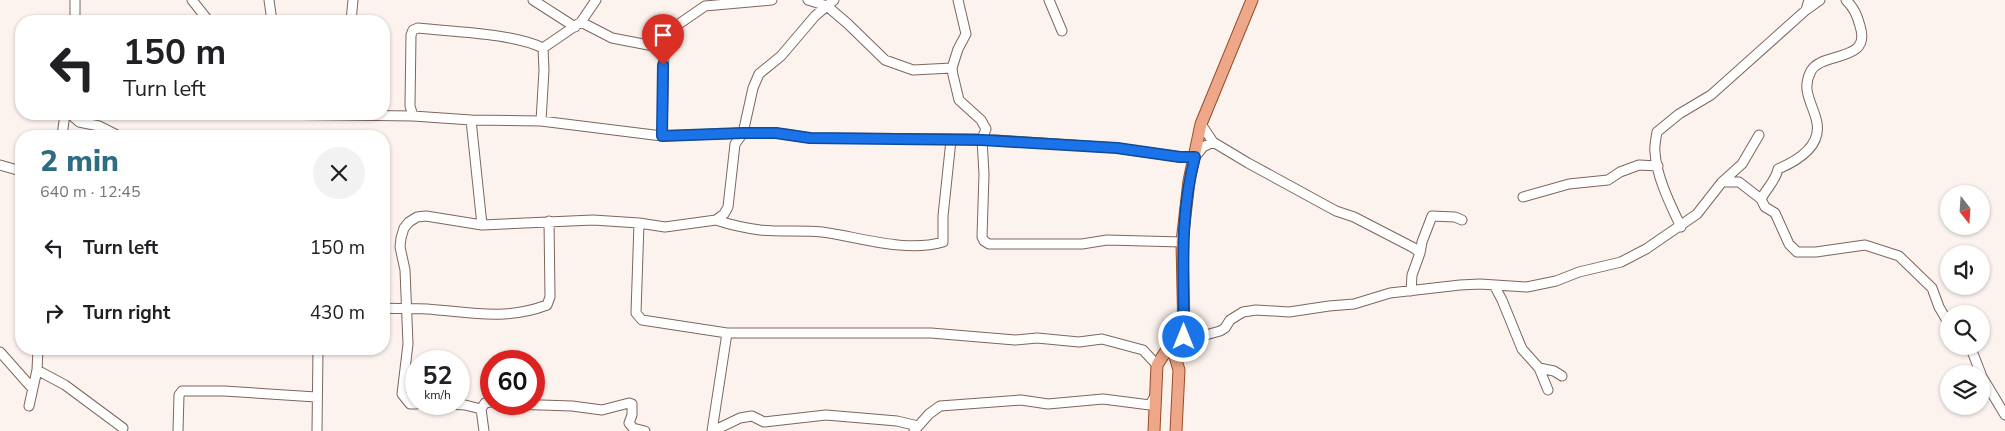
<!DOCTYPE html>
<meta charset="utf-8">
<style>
body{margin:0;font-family:"Nunito Sans",sans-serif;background:#f2f2f2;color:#202124;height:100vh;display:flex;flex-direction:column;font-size:19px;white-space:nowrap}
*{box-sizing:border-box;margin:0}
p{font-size:16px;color:#757577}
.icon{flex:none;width:28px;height:28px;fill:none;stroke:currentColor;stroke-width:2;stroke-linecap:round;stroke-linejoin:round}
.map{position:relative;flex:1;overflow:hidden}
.panel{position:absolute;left:15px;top:130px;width:375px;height:225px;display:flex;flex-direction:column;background:#fff;border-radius:20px;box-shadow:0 1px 4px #0004}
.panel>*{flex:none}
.guide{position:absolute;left:15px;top:15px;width:375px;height:105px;border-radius:20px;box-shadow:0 1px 4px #0004;background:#fff;color:#202124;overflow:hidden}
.needle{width:32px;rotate:163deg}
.fabs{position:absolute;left:1940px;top:185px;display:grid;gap:10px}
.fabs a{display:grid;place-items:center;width:50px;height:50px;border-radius:50%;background:#fff;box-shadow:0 1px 4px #0004;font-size:25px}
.speed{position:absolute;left:405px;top:350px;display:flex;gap:10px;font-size:25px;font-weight:700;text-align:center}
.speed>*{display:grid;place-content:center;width:65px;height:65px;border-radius:50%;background:#fff;box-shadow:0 1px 4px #0004;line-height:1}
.speed small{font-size:12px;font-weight:400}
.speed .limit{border:8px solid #d22;background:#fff;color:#111}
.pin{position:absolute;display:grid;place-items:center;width:42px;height:42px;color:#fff;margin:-51px -21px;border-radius:50% 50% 50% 0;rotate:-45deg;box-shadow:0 0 5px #0007}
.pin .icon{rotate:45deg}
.me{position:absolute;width:55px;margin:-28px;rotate:0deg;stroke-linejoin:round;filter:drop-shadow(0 0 4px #0008)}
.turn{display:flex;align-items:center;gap:18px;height:105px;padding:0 25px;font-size:22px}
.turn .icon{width:65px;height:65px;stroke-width:2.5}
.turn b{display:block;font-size:35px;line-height:42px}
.round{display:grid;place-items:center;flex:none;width:52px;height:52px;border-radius:26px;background:#f2f2f2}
.head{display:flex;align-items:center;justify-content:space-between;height:85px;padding:0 25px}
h1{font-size:30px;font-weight:800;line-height:38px;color:#2d6c81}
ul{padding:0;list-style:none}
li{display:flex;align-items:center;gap:15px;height:65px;padding:0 25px}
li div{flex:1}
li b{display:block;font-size:19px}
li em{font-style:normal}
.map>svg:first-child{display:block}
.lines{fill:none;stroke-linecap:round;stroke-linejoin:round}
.minor-casing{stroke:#7d665d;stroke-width:11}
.major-casing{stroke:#994b28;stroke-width:13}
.minor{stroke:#fff;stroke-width:9}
.major{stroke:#eea889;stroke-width:11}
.route-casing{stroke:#114b97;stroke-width:12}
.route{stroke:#1a73e8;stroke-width:9}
</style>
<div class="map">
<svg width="2005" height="431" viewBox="0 0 2005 431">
<rect width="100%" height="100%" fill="#fdf3ee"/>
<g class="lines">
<g class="minor-casing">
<path id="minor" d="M192 0 207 19 213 21
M269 0 272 21
M533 0 575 27
M596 0 581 22 612 38 664 48 662 136
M808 0 827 6 848 24 885 60 913 70 952 68
M958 0 966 34 958 49 952 68 953 75 959 100 981 120 986 129 982 139 984 174 982 237 984 241 989 244H1082L1107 240 1182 242
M1049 0 1062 31
M1806 10 1820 0
M75 21V0
M351 21 353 0
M664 48 676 26 705 6 772 0
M70 114 79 122 99 126 119 136
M264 114 413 116 471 120 541 121 662 136 743 133H776L810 138 982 139 1117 148 1180 157H1195L1203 147 1213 142
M413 116 410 106 411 35 413 30 418 28C454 32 511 33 543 48
M471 120 482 225
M541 121 544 70 543 48 581 22
M1201 124 1213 142 1248 163 1336 211 1354 217 1414 248 1420 253 1412 275 1411 291
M62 136 65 114
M0 165 21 171
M1722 182H1739L1761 199 1765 207 1775 213 1789 244 1797 252H1816L1865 245 1899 256 1932 288 1939 307 1949 324
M1523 197 1569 184 1608 180 1620 172 1639 165 1658 166
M1761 199C1767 188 1776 180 1778 169 1797 161 1821 147 1817 123 1814 105 1800 91 1811 71 1822 51 1872 63 1860 26 1857 15 1854 8 1846 0
M716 220C731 225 745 228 760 230 781 232 801 230 822 232 860 237 905 253 943 242V216L951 140
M639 223 636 313 642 320 727 333H931L1015 340 1037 338 1079 342 1102 339 1143 350 1157 365
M1681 227C1671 206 1656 176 1655 152 1654 146 1656 139 1657 132L1679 114 1711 95 1806 10 1809 0
M1420 253 1422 242 1432 216 1455 217 1462 220
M1494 285 1502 300 1522 349 1539 368 1548 390
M384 308C398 309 413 308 427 309 469 312 505 321 547 305L550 297 549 221
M1184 337 1195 338 1220 331 1225 328 1230 320 1243 312 1256 310 1289 312 1329 306 1354 304 1390 293 1460 285 1480 284 1527 287 1556 281 1579 272 1621 262 1646 249 1697 214 1722 182 1742 164 1759 135
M1970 346 1981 374
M0 352 32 388
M1539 368 1554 371 1562 376
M37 370 65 385 123 428
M1981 375 2005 415
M416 404H410L402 394 408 344 405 270 400 247 401 238 404 228 409 222 417 217 426 216 482 225 593 220 639 223 665 227 716 220 724 214 728 207 735 144 743 133 753 88 759 74 781 56 815 16 834 0
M448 404 465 405 481 409
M510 404 572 406 602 410 629 403 632 404V415L629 423 633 428 645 431
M29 406 37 370 38 349
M178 431 179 395 182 391H224L316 397
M317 431 318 349
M484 431 481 409 485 403 491 402
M712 431 727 333
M713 431 740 418 752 416 764 422 826 415 897 421 918 426
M914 431 929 414 940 406 1021 400 1048 404 1103 399 1150 405 1155 396"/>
</g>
<g class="major-casing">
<path id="major" d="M1171 343 1179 370 1176 431
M1154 431 1157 365 1171 343 1184 337 1182 242 1189 181 1201 124 1252 0"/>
</g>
<use href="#minor" class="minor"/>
<use href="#major" class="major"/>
</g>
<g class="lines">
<g class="route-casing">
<path id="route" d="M663 65 662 136 743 133H776L810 138 982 140 1117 148 1180 157H1195C1179 216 1184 276 1184 337"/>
</g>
<use href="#route" class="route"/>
</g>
</svg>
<div class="fabs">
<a><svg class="needle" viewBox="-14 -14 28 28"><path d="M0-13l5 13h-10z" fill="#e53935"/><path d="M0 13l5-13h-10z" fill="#757577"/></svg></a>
<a><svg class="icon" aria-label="sound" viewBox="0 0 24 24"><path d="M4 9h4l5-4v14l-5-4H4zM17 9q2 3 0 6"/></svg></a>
<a><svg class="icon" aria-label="search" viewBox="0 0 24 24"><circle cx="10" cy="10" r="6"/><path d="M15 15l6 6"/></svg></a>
<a><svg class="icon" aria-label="layers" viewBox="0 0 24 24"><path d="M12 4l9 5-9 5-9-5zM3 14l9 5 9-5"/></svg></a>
</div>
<div class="speed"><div>52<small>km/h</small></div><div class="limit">60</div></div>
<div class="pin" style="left:663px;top:65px;background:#d93025"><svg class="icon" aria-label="arrive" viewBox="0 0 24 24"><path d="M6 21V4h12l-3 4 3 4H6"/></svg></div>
<svg class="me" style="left:1184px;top:337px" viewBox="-20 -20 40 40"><circle r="17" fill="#1a73e8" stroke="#fff" stroke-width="3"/><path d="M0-11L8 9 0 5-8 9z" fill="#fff"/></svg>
<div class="guide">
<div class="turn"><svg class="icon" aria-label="left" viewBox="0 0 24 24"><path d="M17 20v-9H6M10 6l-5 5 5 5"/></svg><div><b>150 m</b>Turn left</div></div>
</div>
<section class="panel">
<div class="head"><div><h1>2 min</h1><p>640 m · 12:45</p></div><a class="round"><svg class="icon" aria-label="close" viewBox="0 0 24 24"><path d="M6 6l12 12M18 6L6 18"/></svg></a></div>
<ul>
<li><svg class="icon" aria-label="left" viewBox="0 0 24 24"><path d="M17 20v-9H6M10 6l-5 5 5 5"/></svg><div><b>Turn left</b></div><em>150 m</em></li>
<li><svg class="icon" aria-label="right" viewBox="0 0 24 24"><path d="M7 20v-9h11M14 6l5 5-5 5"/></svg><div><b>Turn right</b></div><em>430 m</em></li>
</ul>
</section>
</div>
